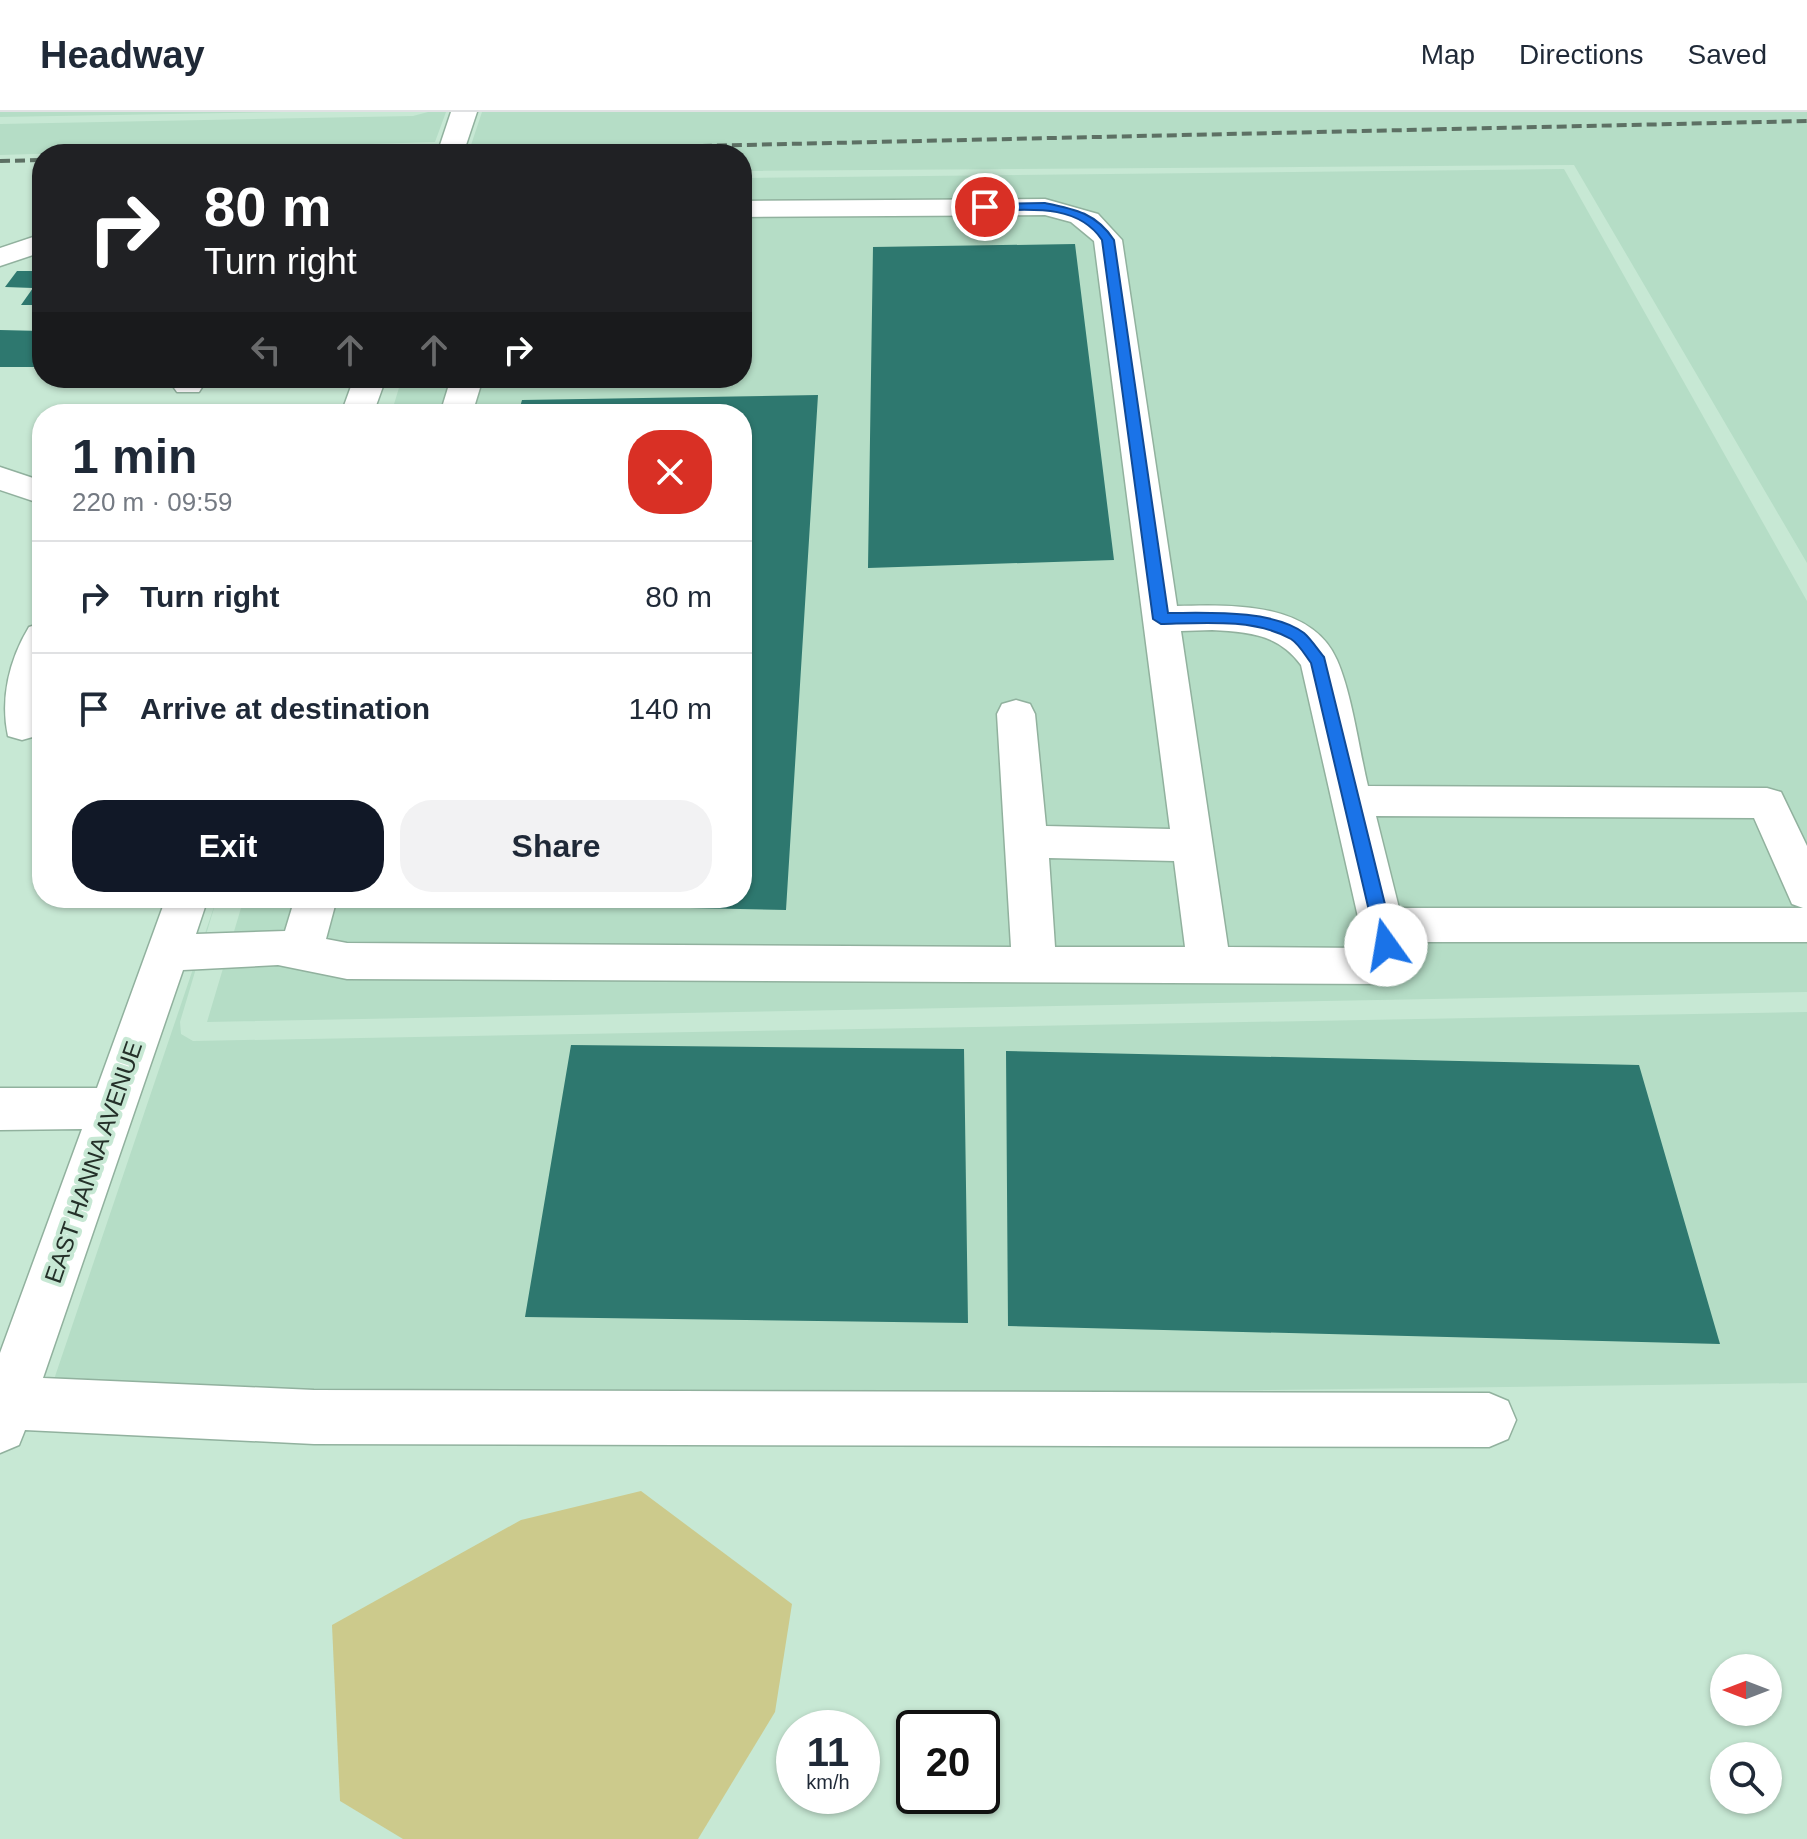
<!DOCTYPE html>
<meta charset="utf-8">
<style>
body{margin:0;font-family:Helvetica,sans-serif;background:#f2f2f3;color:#1f2937;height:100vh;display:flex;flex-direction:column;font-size:30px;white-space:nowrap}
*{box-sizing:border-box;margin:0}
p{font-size:26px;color:#747a83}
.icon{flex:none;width:44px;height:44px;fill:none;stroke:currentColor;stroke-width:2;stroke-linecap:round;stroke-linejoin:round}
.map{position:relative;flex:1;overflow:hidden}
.sheet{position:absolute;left:32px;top:292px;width:720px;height:504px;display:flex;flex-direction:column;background:#fff;border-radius:32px;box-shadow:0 2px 6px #0004}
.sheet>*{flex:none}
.top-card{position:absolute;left:32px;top:32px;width:720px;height:244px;border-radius:32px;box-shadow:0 2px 6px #0004;background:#202124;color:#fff;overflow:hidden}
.needle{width:52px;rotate:270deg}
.controls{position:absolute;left:1710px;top:1542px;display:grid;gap:16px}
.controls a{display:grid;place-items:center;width:72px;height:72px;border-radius:50%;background:#fff;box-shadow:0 2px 6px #0004;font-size:40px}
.speed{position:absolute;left:776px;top:1598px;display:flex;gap:16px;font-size:40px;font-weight:700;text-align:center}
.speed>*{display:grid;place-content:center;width:104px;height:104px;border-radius:50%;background:#fff;box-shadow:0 2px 6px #0004;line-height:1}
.speed small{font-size:20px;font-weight:400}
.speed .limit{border:4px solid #111;border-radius:12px;background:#fff;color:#111}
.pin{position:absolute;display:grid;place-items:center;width:68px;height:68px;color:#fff;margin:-34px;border:4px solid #fff;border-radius:50%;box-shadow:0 2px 8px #0007}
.me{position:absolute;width:88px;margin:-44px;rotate:347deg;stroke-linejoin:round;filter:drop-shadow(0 0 6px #0008)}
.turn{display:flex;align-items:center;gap:28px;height:168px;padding:0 40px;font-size:36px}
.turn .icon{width:104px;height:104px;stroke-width:2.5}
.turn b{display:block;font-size:56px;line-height:68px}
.lanes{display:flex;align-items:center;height:76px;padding:0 40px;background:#0003;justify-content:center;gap:40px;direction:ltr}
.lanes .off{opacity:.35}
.round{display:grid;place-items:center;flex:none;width:84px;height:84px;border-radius:32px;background:#f2f2f3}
.overview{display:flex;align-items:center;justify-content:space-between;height:136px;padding:0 40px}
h1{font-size:48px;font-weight:800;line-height:60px}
.button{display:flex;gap:16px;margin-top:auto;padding:16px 40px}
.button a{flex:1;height:92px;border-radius:32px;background:#111827;color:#fff;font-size:32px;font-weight:800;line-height:92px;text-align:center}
.button a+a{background:#f2f2f3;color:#1f2937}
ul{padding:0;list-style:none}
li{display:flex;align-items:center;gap:24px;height:112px;padding:0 40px;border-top:2px solid #e0e1e3}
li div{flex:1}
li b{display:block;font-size:30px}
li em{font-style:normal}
header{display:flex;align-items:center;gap:48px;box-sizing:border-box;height:112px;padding:0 40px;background:#fff;border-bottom:2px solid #e0e1e3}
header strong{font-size:38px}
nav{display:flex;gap:44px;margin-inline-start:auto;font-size:28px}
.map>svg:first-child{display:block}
.built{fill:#b5ddc6}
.green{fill:#ccca8c}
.building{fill:#2e786f}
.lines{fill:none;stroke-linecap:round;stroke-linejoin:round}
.minor-casing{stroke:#91b19e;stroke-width:3}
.minor{fill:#fff;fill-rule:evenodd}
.rail{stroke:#5d7064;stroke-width:4;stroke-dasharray:10 5;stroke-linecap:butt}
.route{fill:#1a73e8;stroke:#114b97;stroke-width:2}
.labels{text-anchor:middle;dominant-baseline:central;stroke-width:8;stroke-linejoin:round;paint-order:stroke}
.street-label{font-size:24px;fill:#243029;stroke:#c7e8d4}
</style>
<header>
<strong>Headway</strong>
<nav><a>Map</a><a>Directions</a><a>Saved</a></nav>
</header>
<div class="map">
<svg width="1807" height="1727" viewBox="0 0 1807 1727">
<rect width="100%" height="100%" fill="#c7e8d4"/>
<path class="built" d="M0 0H283L0 5Z
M428 0H446L435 30 0 43V12L413 4Z
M482 0H1807V451L1574 53 742 59V42H468Z
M1564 57 1807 489V880L207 910 244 786H742V302H391L402 266H742V66Z
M217 786 180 910 181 922 193 929 1807 900V1271L45 1294Z"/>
<path class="green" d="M641 1379 792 1492 775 1600 698 1727H403L340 1689 332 1513 521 1408Z"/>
<path class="building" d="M1075 132 1114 448 868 456 873 135Z
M17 159H42V193H21L33 176 5 175Z
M0 218 42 219V255H0Z
M818 283 786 798 397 790 398 786H742V302H518L522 288Z
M571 933 964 937 968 1211 525 1205Z
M1006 939 1639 953 1720 1232 1008 1214Z"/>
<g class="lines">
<g class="minor-casing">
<path id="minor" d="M451 0H477L463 42H437Z
M1045 87 1098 102 1122 128 1177 494C1230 493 1311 489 1337 548 1352 582 1359 637 1368 674L1767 676 1781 680 1807 734V830H1407L1413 854 1406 867 1391 872 347 867 278 853 183 858 43 1266 314 1278 1489 1281 1508 1289 1516 1308 1508 1327 1489 1335 314 1332 25 1318 19 1333 0 1341V1241L82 1017 0 1018V976H97L166 786H208L196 822 285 819 295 786H337L326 827 347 831 1011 835 997 602 1002 592 1016 588 1030 592 1035 602 1046 714 1170 717 1094 129 1071 110 1045 103 742 105V89ZM1212 518C1249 520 1278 522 1301 553L1365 836 1228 835 1181 519ZM1376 704 1754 706 1792 792 1803 796H1399ZM1049 746 1174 749 1185 835H1055Z
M42 122V140L0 154V136Z
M176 266H208L199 280H177L172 273Z
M354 266H386L373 302H341Z
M451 266H483L472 302H440Z
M0 355 42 369V392L0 378Z
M42 511V562L37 588 41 614 36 624 22 628 8 624C0 587 9 548 29 515Z"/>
</g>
<use href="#minor" class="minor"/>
<path class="rail" d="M342 42 1807 9
M0 49 42 48"/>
</g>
<path class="route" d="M1045 91C1075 97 1096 101 1114 128L1168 501C1205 501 1272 497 1304 521 1311 527 1318 538 1324 545L1395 833 1393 839 1386 841 1377 833 1311 551C1305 543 1299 532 1291 527 1254 506 1201 511 1161 512L1153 507 1102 128C1077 90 1025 98 985 99L979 95 985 92Z"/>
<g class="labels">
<g class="street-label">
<text transform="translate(93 1050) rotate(-71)">EAST HANNA AVENUE</text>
</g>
</g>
</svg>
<div class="controls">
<a><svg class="needle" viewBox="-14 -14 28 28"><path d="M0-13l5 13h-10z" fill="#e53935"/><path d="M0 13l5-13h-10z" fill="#747a83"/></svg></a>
<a><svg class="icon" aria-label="search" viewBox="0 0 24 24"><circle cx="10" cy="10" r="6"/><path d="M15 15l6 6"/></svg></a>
</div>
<div class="speed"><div>11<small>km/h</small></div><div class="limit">20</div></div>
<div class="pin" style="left:985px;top:95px;background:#d93025"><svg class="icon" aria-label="arrive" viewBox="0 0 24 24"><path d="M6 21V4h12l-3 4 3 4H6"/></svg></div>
<svg class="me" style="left:1386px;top:833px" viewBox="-20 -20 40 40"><circle r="19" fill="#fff"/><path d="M0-13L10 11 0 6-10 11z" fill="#1a73e8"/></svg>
<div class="top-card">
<div class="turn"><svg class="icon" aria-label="right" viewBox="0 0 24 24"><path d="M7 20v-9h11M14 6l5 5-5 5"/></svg><div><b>80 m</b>Turn right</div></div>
<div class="lanes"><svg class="icon off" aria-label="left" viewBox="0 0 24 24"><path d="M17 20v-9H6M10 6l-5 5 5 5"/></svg><svg class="icon off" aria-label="ahead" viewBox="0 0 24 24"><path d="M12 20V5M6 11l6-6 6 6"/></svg><svg class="icon off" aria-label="ahead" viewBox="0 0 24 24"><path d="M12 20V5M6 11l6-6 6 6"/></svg><svg class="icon" aria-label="right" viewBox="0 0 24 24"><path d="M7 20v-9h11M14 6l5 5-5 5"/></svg></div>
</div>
<section class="sheet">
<div class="overview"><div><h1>1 min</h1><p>220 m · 09:59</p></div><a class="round" style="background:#d93025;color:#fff"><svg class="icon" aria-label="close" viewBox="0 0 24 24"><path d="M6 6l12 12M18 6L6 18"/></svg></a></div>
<ul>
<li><svg class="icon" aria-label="right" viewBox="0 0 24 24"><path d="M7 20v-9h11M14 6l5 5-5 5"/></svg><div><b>Turn right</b></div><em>80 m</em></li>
<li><svg class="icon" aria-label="arrive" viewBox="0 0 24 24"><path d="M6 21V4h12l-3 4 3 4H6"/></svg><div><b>Arrive at destination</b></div><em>140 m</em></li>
</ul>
<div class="button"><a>Exit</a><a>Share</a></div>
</section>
</div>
